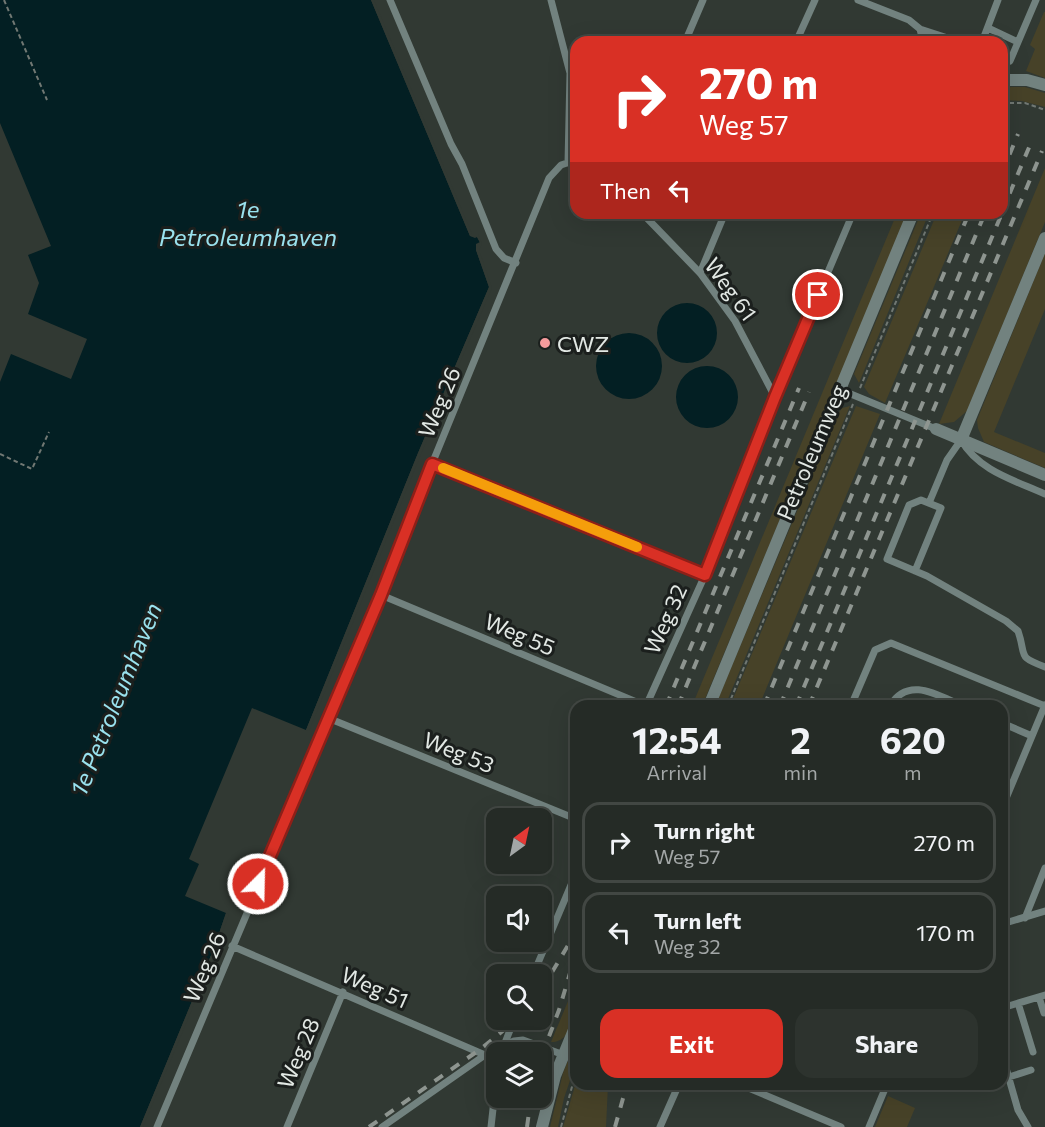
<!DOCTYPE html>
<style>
body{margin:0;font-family:Commissioner,sans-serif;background:#2d332e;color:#f1f3f6;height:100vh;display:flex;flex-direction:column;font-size:22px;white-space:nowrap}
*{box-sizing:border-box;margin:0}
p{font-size:20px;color:#a3a7a7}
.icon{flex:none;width:33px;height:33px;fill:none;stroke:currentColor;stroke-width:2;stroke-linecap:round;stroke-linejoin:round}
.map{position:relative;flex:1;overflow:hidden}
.sheet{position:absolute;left:570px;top:700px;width:438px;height:390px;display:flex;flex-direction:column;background:#252b26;border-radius:18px;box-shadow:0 6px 24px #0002,0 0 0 2px #424743}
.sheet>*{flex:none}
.banner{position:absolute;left:570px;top:36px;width:438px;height:183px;border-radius:18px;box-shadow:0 6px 24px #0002,0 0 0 2px #424743;background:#d93025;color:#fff;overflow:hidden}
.needle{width:39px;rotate:33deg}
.tools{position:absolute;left:486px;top:808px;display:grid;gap:12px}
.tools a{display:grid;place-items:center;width:66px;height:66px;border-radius:12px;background:#252b26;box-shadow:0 6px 24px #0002,0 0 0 2px #424743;font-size:30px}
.pin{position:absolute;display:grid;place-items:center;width:51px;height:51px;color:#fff;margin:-26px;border:3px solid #fff;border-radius:50%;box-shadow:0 2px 6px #0007}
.me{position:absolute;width:66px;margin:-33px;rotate:23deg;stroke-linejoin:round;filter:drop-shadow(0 0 4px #0008)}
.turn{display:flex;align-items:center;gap:21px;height:126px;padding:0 30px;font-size:27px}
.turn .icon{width:78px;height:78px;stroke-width:2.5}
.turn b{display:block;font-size:42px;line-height:51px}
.then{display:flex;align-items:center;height:57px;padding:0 30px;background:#0003;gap:12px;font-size:22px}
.eta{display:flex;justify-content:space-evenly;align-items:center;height:102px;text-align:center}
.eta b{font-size:36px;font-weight:700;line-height:42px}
.primary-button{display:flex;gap:12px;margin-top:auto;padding:12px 30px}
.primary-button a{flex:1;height:69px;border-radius:18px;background:#d93025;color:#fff;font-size:24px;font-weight:700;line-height:69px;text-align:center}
.primary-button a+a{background:#2d332e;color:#f1f3f6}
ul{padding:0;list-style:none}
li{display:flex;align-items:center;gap:18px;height:81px;margin:0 12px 9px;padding:0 18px;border:3px solid #424743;border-radius:18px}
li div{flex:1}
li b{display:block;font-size:22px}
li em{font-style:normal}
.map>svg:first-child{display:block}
.green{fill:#474228}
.water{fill:#031f23}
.pier{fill:#313933}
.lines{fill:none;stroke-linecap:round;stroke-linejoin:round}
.path{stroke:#717873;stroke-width:2;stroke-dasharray:4.5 3;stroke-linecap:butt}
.service{stroke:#72827f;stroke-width:7}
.minor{stroke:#72827f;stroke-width:12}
.rail{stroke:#8e9590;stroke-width:4;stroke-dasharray:10 10;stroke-linecap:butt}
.route-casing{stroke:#8d1f18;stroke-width:15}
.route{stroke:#d93025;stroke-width:10}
.slow{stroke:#f59e0b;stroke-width:10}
.poi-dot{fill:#f59b9c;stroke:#1b1f1d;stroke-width:2}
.labels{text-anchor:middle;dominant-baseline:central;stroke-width:6;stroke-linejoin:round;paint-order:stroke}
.street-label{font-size:22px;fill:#e2e8e4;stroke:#1b1f1d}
.poi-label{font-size:22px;fill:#e2e8e4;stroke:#1b1f1d;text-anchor:start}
.water-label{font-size:24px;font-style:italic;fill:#9ae2ee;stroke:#1b1f1d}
</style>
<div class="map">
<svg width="1045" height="1127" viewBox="0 0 1045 1127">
<rect width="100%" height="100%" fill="#313933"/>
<path class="green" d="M1044 12H1045V78L1026 71 1035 49 1030 45Z
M1011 87H1025L1045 93V107L1022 101 1002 100V90Z
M1045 168V222L967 411 954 422 939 424Z
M897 213H908L702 706H692Z
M921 213H929L859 383 854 374Z
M937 213H965L885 403 869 394 864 387Z
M1045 253V309L994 432 1045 453V468L984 442 978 428 977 420Z
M850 406 725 706H715L838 414 842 408Z
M856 406 880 414 759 706H730Z
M576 982C576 1000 576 1043 551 1042Z
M576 1041V1063L564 1098 558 1127H550L563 1073Z
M576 1082V1084L608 1085 606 1127H563Z
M888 1096 915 1108 907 1127H875Z"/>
<path class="water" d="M0 0H371L470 236 475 238 477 237 480 243 476 245V250L489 287 418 453 306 730 252 708 189 859 199 864 185 896 226 913 214 948 140 1127H0V382L11 354 71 379 87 339 28 314 39 283 28 255 51 246 0 123Z
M657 333a30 30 0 1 1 60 0a30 30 0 1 1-60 0Z
M596 366a33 33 0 1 1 66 0a33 33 0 1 1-66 0Z
M676 397a31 31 0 1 1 62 0a31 31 0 1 1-62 0Z"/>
<path class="pier" d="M371 0H374L472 234H478L482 244 479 250 492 288 421 454 309 731 306 730 418 453 489 287 476 250V244L480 242 477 237 470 236Z
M226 913 229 914 217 949 143 1127H140L214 948Z"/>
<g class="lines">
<path class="path" d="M4 0 47 100
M1002 103H1025L1045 110
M860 388 933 213
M0 454 32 469 49 432
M728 706 853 404
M561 1127 576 1072"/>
<path class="service" d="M390 0 451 144 462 164 496 249 504 258 516 263
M551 0 570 73 568 163
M858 0 909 20 920 29 960 42
M988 28 1018 42
M920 29 923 42
M685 42 703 0
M796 42 815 0
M982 42 998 0
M1010 61 1036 0
M642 213 700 273 735 321 775 397
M700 273 725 213
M841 390 936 429
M432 464 705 575
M929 503 947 460 961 440C979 471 1014 480 1045 494
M915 571 941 508 921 500 909 505 887 559 927 576 1006 621 1018 631C1027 657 1016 656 1045 667
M381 595 646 706
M646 706 705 575 775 397 853 213
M851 706 875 650 891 643 1045 706
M890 706C908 675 939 696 963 706
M328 718 576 819
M1002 723 1032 736
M1002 808 1045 705
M1025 918 1045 868
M1002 924 1045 911
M232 946 485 1055 514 1041 523 1040 564 1055
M533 975 576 873
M1039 997 1044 1013
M1018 1003 1033 1052
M1002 1008 1045 995
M502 1046 508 1053
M501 1053 514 1020
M1002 1054 1018 1110 1028 1127
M542 1070 555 1076
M1009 1077 1031 1070
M739 1084 841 1127
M157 1127 381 595 432 464 549 178 561 165 576 160
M287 1127 343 992
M382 1127 485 1055
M491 1127 496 1082
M660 1127 679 1084
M869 1127 887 1084"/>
<path class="minor" d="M1002 80H1027L1045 85
M936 429 1045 475
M961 440 1045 238
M709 706 913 213
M542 1127 555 1076 576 1025"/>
<path class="rail" d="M1002 135 1004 129
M1002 173 1018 134
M1002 212 1030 145
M666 706 799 388
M678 706 809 392
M764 706 969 213
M780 706 985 213
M796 706 1002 213
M809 706 1042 151
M542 989 576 932
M542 1055 559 1010 576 953
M369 1127 482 1048 516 1020
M527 1127 531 1098
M615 1127 627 1084"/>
</g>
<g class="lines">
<g class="route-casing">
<path id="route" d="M258 884 381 595 432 464 705 575 775 397 818 295"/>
</g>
<use href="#route" class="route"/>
<path class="slow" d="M443 468 637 547"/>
</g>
<circle class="poi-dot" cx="545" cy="343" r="6"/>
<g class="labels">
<g class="street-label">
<text transform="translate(731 289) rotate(54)">Weg 61</text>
<text transform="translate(439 402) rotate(-67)">Weg 26</text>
<text transform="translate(811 452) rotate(-67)">Petroleumweg</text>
<text transform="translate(665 619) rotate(-66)">Weg 32</text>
<text transform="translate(520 634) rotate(23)">Weg 55</text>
<text transform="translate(459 752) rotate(22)">Weg 53</text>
<text transform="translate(204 967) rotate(-67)">Weg 26</text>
<text transform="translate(375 987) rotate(24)">Weg 51</text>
<text transform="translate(298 1053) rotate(-67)">Weg 28</text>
</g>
<g class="poi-label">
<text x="557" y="343">CWZ</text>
</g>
<g class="water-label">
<text x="248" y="208">1e<tspan x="248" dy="28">Petroleumhaven</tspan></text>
<text transform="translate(115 699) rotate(-68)">1e Petroleumhaven</text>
</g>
</g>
</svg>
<div class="tools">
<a><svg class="needle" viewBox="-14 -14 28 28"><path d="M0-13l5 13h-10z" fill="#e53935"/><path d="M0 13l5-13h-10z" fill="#a3a7a7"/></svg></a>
<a><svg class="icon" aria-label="sound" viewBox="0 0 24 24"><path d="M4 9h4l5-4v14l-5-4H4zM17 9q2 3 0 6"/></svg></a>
<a><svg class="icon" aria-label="search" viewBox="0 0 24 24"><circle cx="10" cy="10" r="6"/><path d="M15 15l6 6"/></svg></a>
<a><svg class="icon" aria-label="layers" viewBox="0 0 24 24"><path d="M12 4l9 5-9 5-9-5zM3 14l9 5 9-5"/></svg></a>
</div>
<div class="pin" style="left:818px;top:295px;background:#d93025"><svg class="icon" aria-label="arrive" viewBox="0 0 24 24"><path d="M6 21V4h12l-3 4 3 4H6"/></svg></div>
<svg class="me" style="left:258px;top:884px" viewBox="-20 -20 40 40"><circle r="17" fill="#d93025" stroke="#fff" stroke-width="3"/><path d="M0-11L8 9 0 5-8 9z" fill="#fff"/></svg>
<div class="banner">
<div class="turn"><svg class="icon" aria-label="right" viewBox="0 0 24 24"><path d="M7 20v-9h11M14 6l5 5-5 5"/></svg><div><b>270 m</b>Weg 57</div></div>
<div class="then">Then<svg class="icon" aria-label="left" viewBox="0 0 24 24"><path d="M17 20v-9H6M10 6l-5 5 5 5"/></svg></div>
</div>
<section class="sheet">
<div class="eta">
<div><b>12:54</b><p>Arrival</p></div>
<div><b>2</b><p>min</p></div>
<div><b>620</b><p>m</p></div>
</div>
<ul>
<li><svg class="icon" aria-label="right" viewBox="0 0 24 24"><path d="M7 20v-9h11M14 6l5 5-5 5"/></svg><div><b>Turn right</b><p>Weg 57</p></div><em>270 m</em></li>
<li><svg class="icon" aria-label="left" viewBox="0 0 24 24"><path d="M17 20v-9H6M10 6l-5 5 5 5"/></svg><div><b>Turn left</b><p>Weg 32</p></div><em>170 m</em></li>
</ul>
<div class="primary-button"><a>Exit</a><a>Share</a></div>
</section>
</div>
